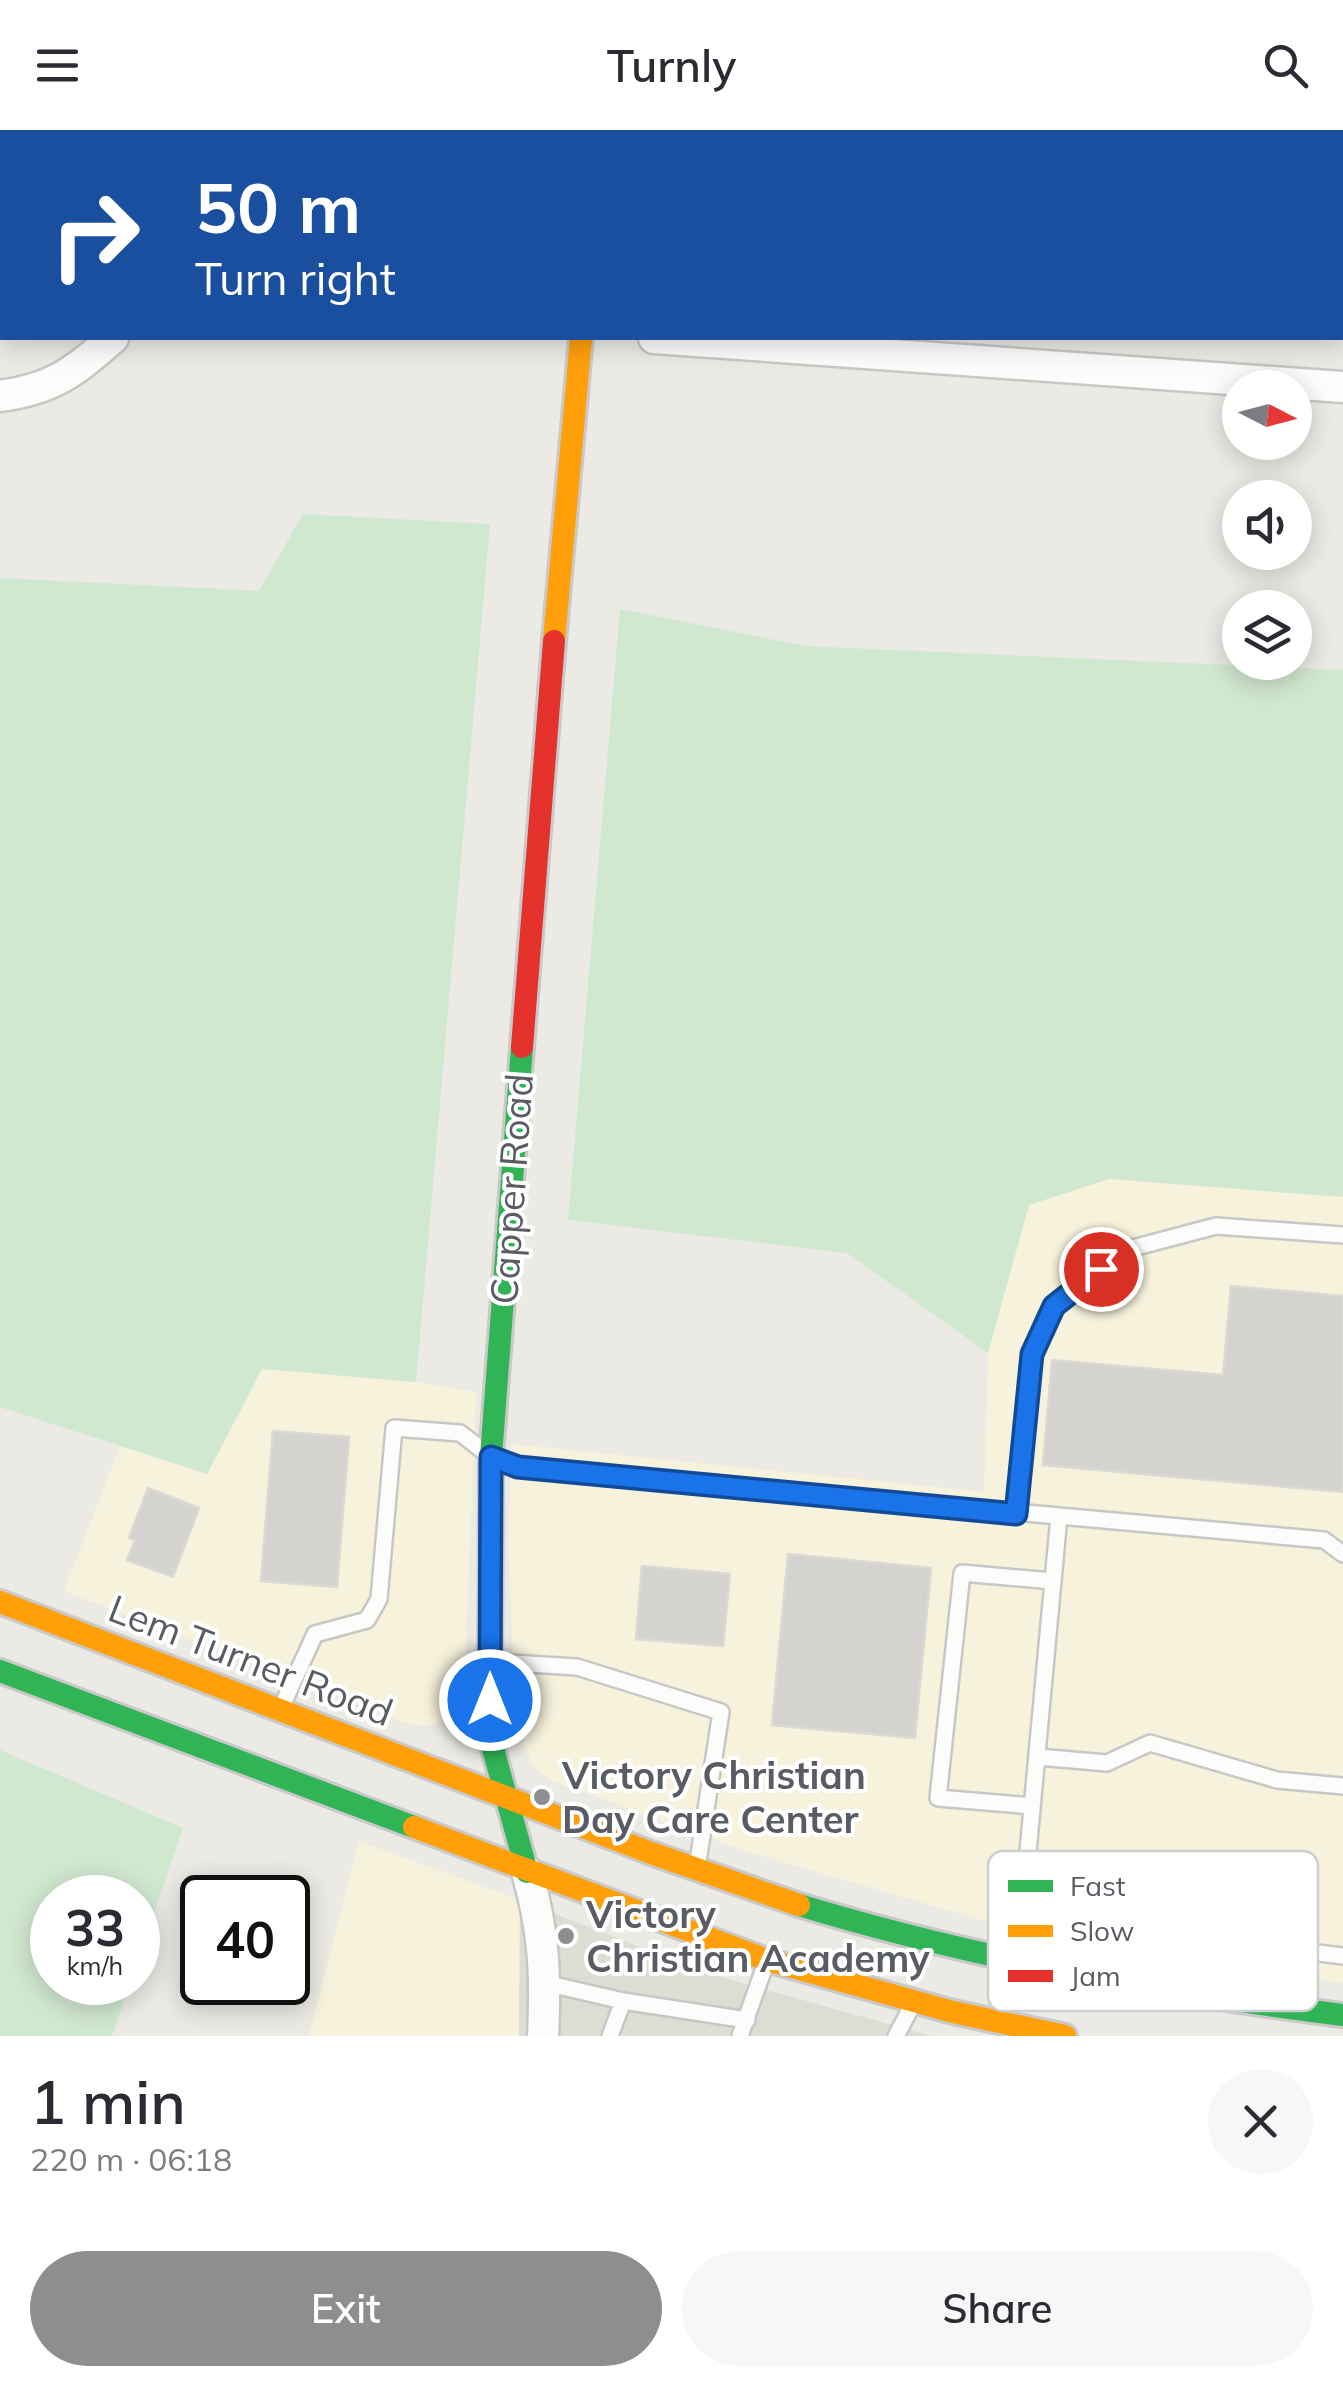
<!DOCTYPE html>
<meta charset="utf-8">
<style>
body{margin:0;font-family:Mulish,sans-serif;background:#f7f7f7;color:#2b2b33;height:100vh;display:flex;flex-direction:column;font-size:38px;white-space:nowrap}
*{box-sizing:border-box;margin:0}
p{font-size:32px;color:#7c7c81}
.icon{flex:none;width:55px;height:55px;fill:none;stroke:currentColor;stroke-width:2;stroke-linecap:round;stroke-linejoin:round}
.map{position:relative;height:1906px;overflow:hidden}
.drawer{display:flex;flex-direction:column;background:#fff;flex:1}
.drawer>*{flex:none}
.guide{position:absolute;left:0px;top:0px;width:1345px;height:210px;box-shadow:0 5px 25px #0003;background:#1a4fa0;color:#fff;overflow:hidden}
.needle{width:65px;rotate:96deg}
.fabs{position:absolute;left:1222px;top:240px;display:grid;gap:20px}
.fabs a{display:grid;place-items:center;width:90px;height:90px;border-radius:50%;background:#fff;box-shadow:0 5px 25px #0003;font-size:50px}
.speed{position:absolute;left:30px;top:1745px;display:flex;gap:20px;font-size:50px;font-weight:700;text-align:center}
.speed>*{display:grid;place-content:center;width:130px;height:130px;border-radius:50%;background:#fff;box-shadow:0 5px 25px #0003;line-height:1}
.speed small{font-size:25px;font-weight:400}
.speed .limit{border:5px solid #111;border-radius:15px;background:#fff;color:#111}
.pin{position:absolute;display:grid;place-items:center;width:85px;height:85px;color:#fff;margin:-42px;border:5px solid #fff;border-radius:50%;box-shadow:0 2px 10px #0007}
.me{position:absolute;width:110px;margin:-55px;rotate:0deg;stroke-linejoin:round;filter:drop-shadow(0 0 8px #0008)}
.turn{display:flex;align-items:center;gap:35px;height:210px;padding:0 30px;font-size:45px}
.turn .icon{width:130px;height:130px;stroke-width:2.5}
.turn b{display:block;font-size:70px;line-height:85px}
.round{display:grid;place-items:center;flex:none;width:105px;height:105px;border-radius:52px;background:#f7f7f7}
.overview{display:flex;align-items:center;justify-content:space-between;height:170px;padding:0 30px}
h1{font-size:60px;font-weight:600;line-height:75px}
.cta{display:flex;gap:20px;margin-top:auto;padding:20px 30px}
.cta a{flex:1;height:115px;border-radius:60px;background:#8c8e90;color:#fff;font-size:40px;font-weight:600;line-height:115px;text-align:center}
.cta a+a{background:#f7f7f7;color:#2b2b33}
header{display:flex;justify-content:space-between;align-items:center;height:130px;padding:0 30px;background:#fff;font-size:45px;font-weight:600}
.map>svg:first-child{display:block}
.commercial{fill:#f6f2db}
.education{fill:#ddddd4}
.green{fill:#d1e8d0}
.building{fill:#d4d3cf;stroke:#dad9d4;stroke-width:2.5}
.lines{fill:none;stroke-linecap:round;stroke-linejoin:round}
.lane-casing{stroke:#c7c8c6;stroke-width:20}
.street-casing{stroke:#c7c8c6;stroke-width:35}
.fast-casing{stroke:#c8c9c8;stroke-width:28}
.slow-casing{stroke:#c8c9c8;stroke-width:28}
.jam-casing{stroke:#c8c9c8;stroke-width:28}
.lane{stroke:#fcfcfb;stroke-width:15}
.street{stroke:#fcfcfb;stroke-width:30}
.fast{stroke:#30b455;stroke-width:22}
.slow{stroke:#ff9f0a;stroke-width:22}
.jam{stroke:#e5322d;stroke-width:22}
.route-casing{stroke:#114b97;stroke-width:25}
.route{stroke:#1a73e8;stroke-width:18}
.poi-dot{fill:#8c8e90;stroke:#fff;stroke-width:4}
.labels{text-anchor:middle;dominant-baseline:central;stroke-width:8;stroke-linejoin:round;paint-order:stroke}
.street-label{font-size:38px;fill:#595d63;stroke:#fff}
.poi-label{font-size:38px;font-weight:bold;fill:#595d63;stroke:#fff;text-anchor:start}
.key{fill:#fff;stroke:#cdced0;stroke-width:2.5}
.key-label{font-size:28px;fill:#595d63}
</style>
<header><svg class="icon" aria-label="menu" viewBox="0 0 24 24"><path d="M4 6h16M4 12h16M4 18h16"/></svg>Turnly<svg class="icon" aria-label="search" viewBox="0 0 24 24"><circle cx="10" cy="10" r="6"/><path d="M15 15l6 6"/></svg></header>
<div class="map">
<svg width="1343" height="1906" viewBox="0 0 1343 1906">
<rect width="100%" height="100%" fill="#ebeae4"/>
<path class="commercial" d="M1109 1049 1343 1067V1853L1127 1822 999 1795 745 1721 553 1651 536 1640 524 1617 514 1550 508 1413 511 1314 984 1362 988 1223 1028 1075Z
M262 1239 416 1252 476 1262 465 1539 453 1579 442 1591 429 1596 409 1594 64 1461 120 1316 207 1344Z
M359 1711 520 1770 519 1906H309Z"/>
<path class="education" d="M520 1770 703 1842 931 1906H519Z"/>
<path class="green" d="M303 384 490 394 416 1252 262 1239 207 1344 0 1277V448L259 461Z
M620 479 805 516 1343 540V1067L1109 1049 1029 1075 988 1223 847 1123 568 1090Z
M0 1620 183 1698 138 1830V1768H52V1852L130 1853 112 1906H0Z"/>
<path class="building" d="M1231 1156 1343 1166V1362L1043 1335 1052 1230 1223 1245Z
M273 1301 349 1307 337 1457 261 1451Z
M148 1358 199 1378 173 1447 127 1430 135 1410 129 1408Z
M788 1424 931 1438 915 1608 772 1595Z
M642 1436 730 1444 723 1516 636 1509Z"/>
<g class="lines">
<g class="lane-casing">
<path id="lane" d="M1016 1384 1033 1224 1054 1176 1125 1120 1216 1096 1343 1105
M494 1532 577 1537 721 1582 697 1738
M282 1576 315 1504 367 1490 379 1469 394 1298 460 1303 491 1327 518 1337 1324 1410 1343 1424
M1038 1627 1107 1633 1150 1613 1277 1650 1343 1656
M1032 1676 938 1668 962 1443 1052 1451
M1023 1772 1172 1805 1343 1826
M1018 1830 1059 1386
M545 1853 623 1871 747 1890
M1256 1871 1262 1817
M610 1906 623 1871
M740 1906 767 1830
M896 1906 913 1874"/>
</g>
<g class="street-casing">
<path id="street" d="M315 2V0
M654 208 1343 257
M0 266C53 259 74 242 113 208
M527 1742C544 1801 546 1845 543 1906"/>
</g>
<g class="fast-casing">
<path id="fast" d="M522 917 491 1327 490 1608 527 1742
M0 1541 414 1697
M799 1775C977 1829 1158 1862 1343 1885"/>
</g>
<g class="slow-casing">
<path id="slow" d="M554 511 581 208
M0 1472 651 1723 799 1775
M414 1697 767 1830 953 1882 1065 1906"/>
</g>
<g class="jam-casing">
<path id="jam" d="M599 0V2
M522 917 554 511"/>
</g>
<use href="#lane" class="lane"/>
<use href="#street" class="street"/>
<use href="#fast" class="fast"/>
<use href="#slow" class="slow"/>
<use href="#jam" class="jam"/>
</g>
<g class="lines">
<g class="route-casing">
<path id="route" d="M490 1570 491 1327 518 1337 1016 1384 1032 1224 1054 1176 1101 1139"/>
</g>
<use href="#route" class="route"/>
</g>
<g class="poi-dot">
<circle cx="542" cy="1667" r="10"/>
<circle cx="566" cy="1806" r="10"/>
</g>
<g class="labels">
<g class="street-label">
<text transform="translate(511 1059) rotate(-86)">Capper Road</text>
<text transform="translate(251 1530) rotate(21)">Lem Turner Road</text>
</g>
<g class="poi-label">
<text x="562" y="1645">Victory Christian<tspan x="562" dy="44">Day Care Center</tspan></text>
<text x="586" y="1784">Victory<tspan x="586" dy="44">Christian Academy</tspan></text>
</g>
</g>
<rect x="988" y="1721" width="330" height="160" rx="15" class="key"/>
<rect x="1008" y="1750" width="45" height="12" fill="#30b455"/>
<rect x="1008" y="1795" width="45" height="12" fill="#ff9f0a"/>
<rect x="1008" y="1840" width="45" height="12" fill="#e5322d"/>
<g class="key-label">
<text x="1070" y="1766">Fast</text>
<text x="1070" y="1811">Slow</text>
<text x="1070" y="1856">Jam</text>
</g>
</svg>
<div class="fabs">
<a><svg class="needle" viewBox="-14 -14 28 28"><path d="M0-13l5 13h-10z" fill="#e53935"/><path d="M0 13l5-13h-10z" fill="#7c7c81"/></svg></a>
<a><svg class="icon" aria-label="sound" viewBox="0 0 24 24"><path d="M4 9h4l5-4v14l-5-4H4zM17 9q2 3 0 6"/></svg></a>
<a><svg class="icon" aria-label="layers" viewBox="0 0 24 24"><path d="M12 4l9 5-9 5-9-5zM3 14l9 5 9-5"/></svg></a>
</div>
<div class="speed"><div>33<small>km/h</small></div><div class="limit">40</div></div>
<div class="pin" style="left:1101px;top:1139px;background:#d93025"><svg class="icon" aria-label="arrive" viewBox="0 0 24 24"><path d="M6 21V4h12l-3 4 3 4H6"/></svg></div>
<svg class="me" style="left:490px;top:1570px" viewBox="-20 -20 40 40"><circle r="17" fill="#1a73e8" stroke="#fff" stroke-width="3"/><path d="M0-11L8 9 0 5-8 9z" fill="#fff"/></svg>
<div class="guide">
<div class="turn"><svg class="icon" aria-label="right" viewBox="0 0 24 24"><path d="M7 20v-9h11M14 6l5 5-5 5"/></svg><div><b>50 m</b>Turn right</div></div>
</div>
</div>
<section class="drawer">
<div class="overview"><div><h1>1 min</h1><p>220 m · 06:18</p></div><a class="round"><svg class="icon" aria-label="close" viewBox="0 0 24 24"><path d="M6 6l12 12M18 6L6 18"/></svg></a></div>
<div class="cta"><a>Exit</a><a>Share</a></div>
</section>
